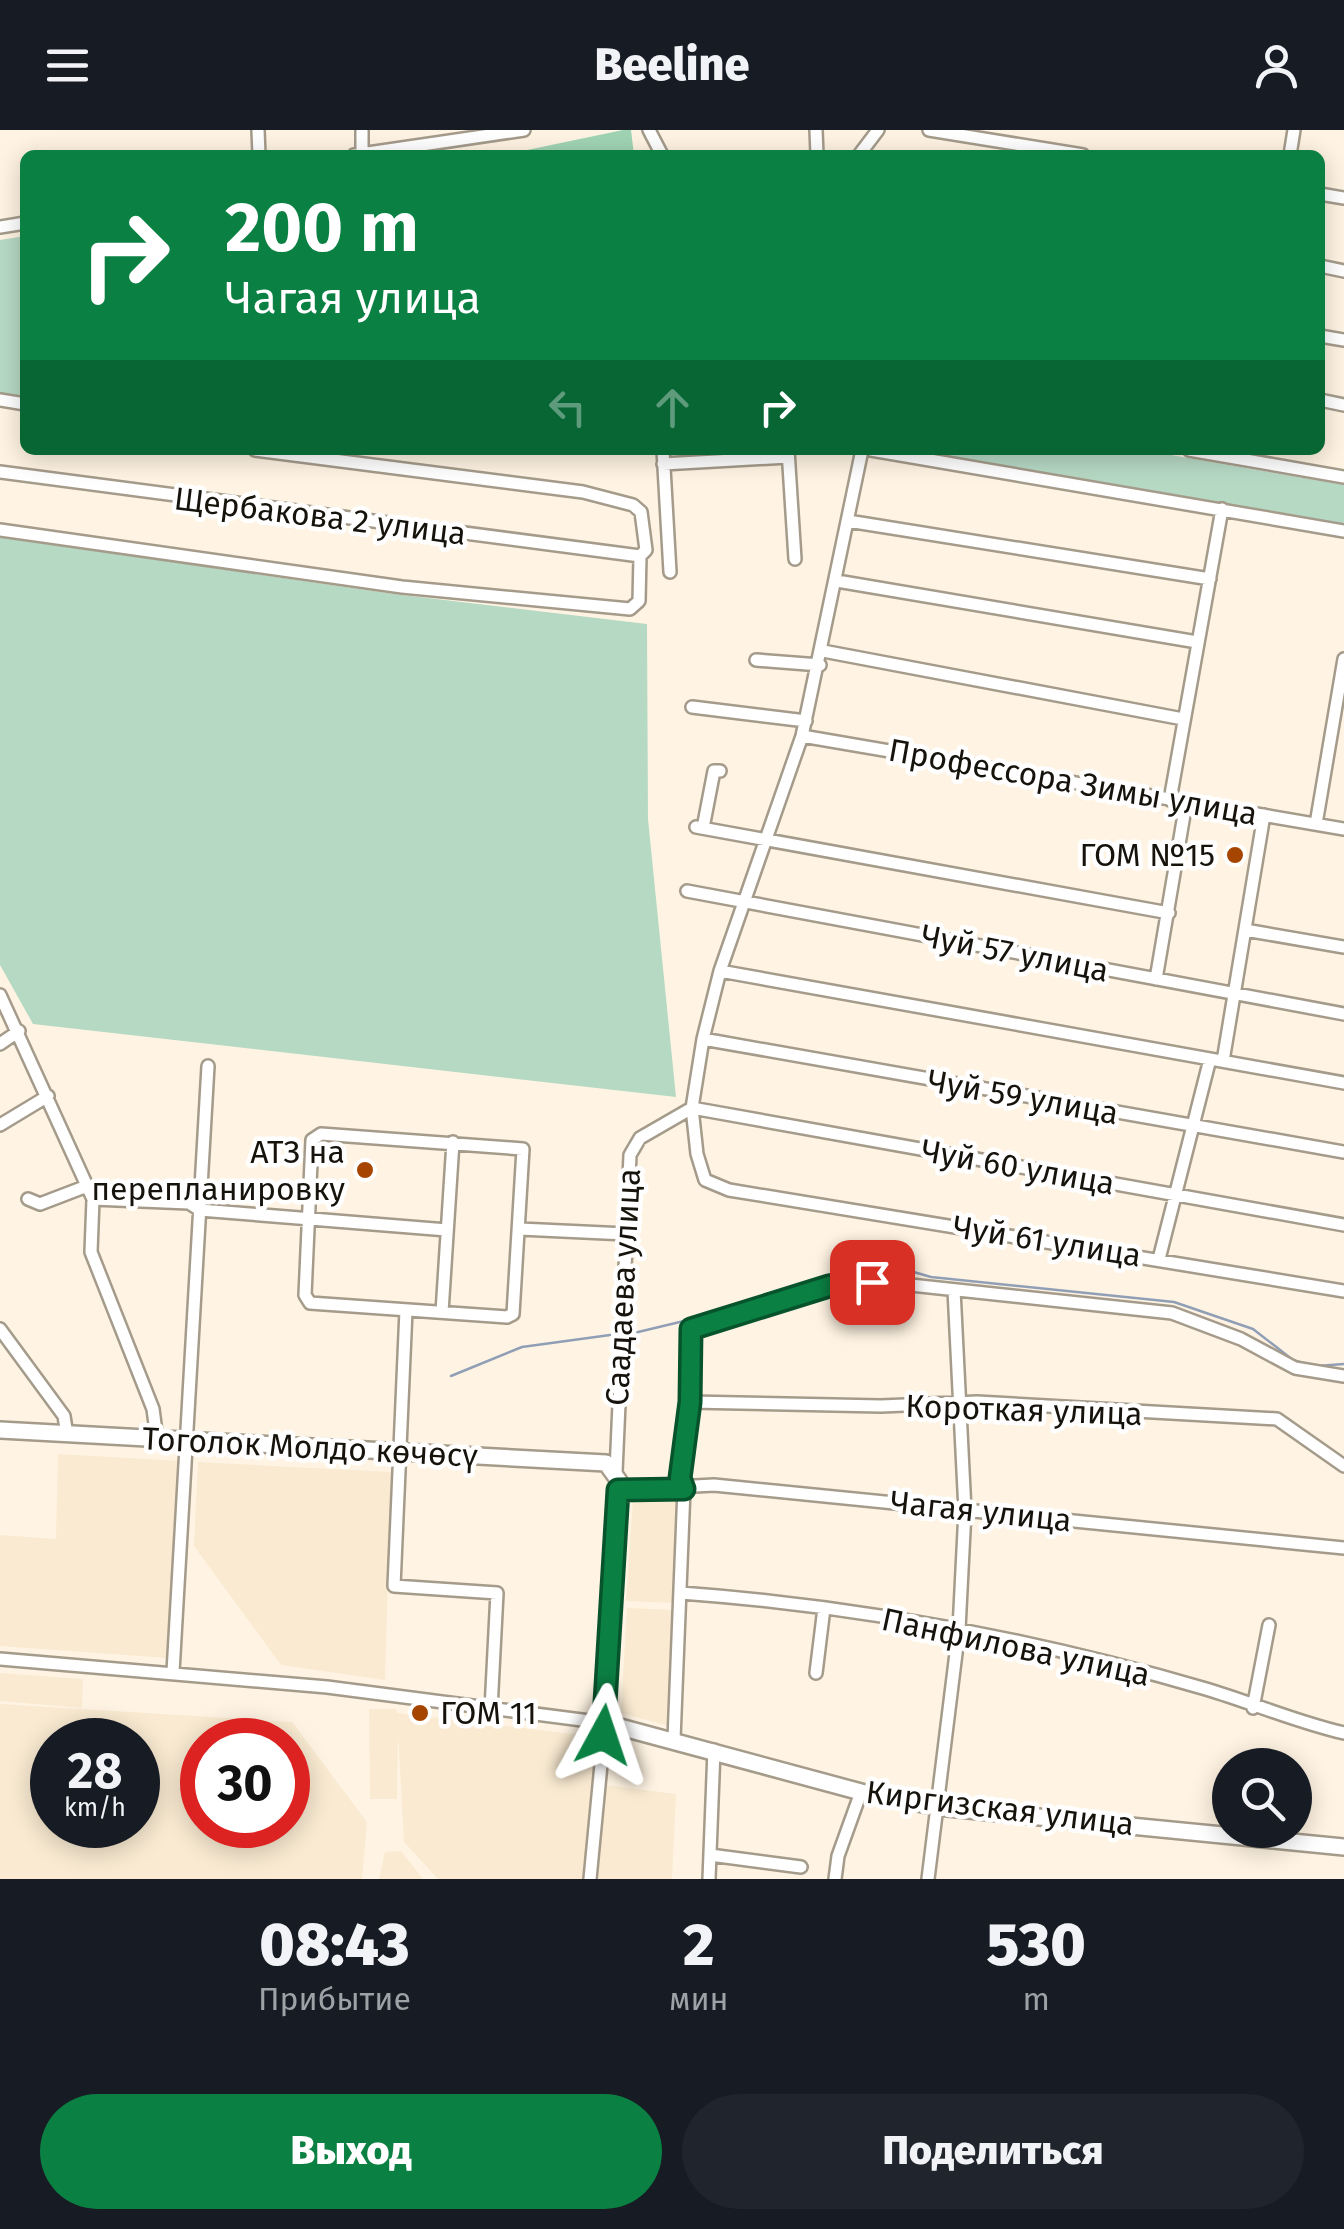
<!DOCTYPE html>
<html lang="ru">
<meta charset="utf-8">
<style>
body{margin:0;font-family:"Fira Sans",sans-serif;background:#20242c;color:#f1f3f6;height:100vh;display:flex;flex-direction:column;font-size:38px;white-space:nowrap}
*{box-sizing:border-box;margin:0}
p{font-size:32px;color:#9ea1a6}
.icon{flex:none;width:55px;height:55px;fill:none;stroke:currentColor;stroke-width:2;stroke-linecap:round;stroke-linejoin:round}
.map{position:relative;height:1749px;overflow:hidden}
.drawer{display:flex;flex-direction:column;background:#171b24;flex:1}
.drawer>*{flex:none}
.hud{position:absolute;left:20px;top:20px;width:1305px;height:305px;border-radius:15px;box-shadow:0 5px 25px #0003;background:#0b8043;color:#fff;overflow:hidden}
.tools{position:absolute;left:1212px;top:1618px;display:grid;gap:20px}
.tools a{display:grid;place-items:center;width:100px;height:100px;border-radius:50%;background:#171b24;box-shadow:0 5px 25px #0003;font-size:50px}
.speed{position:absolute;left:30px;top:1588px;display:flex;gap:20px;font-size:50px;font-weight:700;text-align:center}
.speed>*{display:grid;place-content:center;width:130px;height:130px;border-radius:50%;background:#171b24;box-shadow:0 5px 25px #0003;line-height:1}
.speed small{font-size:25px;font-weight:400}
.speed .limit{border:15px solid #d22;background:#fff;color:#111}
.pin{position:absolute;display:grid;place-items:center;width:85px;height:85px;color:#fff;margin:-42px;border-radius:20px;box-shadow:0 5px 15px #0006}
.me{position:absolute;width:110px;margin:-55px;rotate:5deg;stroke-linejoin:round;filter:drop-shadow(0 0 8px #0008)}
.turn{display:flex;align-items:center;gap:35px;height:210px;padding:0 40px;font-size:45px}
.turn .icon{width:130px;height:130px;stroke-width:2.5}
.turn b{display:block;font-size:70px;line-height:85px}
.lanes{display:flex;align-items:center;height:95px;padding:0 40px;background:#0003;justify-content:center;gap:50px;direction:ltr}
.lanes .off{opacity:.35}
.eta{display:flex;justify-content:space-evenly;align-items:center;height:170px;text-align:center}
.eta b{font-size:60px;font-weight:800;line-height:70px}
.cta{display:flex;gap:20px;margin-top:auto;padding:20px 40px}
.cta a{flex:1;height:115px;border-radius:60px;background:#0b8043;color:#fff;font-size:40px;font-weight:800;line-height:115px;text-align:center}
.cta a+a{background:#20242c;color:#f1f3f6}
header{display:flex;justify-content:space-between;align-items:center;height:130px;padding:0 40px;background:#171b24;font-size:45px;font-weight:800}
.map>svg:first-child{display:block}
.built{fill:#f9ead1;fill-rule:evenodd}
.green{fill:#b6d9c4}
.forest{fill:#a0d3b4}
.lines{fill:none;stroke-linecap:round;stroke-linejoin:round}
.stream{stroke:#909fb6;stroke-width:2.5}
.minor-casing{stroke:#a59b8b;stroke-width:16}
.major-casing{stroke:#a59b8b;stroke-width:20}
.minor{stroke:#fff;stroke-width:11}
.major{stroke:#fff;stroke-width:15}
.route-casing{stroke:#07532c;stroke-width:25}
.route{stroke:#0b8043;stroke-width:18}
.poi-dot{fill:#a64500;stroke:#fff;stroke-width:4}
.labels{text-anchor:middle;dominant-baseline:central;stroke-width:9;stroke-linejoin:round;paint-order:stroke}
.street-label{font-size:32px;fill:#16120c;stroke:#fff}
.poi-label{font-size:32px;fill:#16120c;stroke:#fff;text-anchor:end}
</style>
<header><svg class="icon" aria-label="menu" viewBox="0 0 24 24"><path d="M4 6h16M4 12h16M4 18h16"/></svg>Beeline<svg class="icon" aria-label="person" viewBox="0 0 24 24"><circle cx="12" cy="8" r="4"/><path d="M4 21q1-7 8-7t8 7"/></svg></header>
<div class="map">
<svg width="1344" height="1749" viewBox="0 0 1344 1749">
<rect width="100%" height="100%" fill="#fff4e3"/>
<path class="built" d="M58 1324 181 1331 168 1528 0 1516V1405L56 1409Z
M198 1332 391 1342 385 1550 281 1535 194 1416Z
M680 1365 674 1473 626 1471 633 1369Z
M627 1478 674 1480 669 1596 621 1583Z
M0 1543 83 1549 82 1578 0 1571Z
M0 1574 292 1592 367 1692 362 1749H0ZM138 1610V1695H52V1610ZM288 1610V1695H202V1610Z
M369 1579H396L397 1583 597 1607 584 1749H438L404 1712 398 1601 397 1669H370Z
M605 1655 676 1664 672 1749H597Z
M401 1721 423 1749H379L385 1722Z"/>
<path class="green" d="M25 106V267L0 263V110Z
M913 320H1142L1344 355V395Z
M0 407 394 464 647 494 648 689 676 967 33 894 0 835Z"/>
<path class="forest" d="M623 0H631L634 25H503Z"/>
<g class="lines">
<path class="stream" d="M634 1203 709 1185 840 1141 907 1140 931 1147 1174 1172 1253 1199 1293 1230 1309 1235
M1317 1236 1344 1234
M451 1246 522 1217 610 1205"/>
<g class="minor-casing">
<path id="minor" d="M258 0 259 25
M649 0 662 25
M816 0 817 25
M929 0 1083 25
M362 23V0
M354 25 524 0
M859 25 878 0
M1290 25 1294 0
M1320 64 1344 68
M0 97 25 93
M1320 136 1344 141
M1320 206 1344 210
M0 270 25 274
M1320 270 1344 275
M663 320 670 442
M788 320 795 429
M871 320 1344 401
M1189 320 1344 347
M663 334 788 327
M0 342 640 426
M848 391 1210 449
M0 400 402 457 630 479 639 471 640 426 646 420 641 382 633 375 583 362 255 320
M837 451 1197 512
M823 521 1183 589
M756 530 820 535
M692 577 806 591
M802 606 1344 699
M1170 670 1222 379
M1316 694 1344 529
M696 697 1169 783
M703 698 714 641H720
M687 761 1344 884
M1245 800 1344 817
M720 841 1344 953
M1156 849 1186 673
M0 865 93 1069 91 1122 153 1279 157 1309
M703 909 1344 1022
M0 914 19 901
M1223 931 1264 685
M0 995 48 966
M321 1004 523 1019 513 1184 507 1187 310 1173 305 1165 312 1010Z
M28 1069 40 1074 87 1056
M93 1069 189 1073 200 1080 447 1100
M1344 1095 692 978 697 1024 705 1050 729 1060 1344 1161
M520 1099 626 1104
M1159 1129 1210 929
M406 1180 394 1456 497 1463 491 1579
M442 1182 453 1012
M0 1199 64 1286 67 1305
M690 1272 881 1276 977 1272 1277 1289 1344 1336
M616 1342 630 1025 640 1008 692 978 703 909 720 841 802 606 862 320
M618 1360 714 1355 1344 1418
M681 1463C858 1476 1035 1509 1206 1559 1253 1573 1296 1592 1344 1603
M0 1529 327 1557 605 1593 590 1749
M173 1542 208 936
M816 1543 824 1478
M1253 1578 1269 1495
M674 1609 684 1359 680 1347 690 1272 691 1199 829 1156 892 1153 1172 1183 1241 1209 1295 1238 1344 1246
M710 1725 801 1737
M709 1749 714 1620
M835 1749 838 1726 861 1662
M928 1749 959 1499 965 1381 954 1160"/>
</g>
<g class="major-casing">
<path id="major" d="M0 1300 606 1333 619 1351 605 1593 861 1662 938 1677 1344 1717"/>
</g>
<use href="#minor" class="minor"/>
<use href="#major" class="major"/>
</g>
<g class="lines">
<g class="route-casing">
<path id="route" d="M603 1605 618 1360 684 1359 680 1348 690 1272 691 1199 829 1156 872 1152"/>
</g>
<use href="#route" class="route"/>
</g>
<g class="poi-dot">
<circle cx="1235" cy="725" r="10"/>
<circle cx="365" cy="1040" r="10"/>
<circle cx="420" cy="1583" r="10"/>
</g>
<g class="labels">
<g class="street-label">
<text transform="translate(320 386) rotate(7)">Щербакова 2 улица</text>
<text transform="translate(1073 652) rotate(10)">Профессора Зимы улица</text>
<text transform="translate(1015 823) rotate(11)">Чуй 57 улица</text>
<text transform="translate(1023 967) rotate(10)">Чуй 59 улица</text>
<text transform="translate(1018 1037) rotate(10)">Чуй 60 улица</text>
<text transform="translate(1047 1111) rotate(9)">Чуй 61 улица</text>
<text transform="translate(623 1157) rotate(-87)">Саадаева улица</text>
<text transform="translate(1024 1280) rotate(2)">Короткая улица</text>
<text transform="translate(310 1317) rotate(3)">Тоголок Молдо көчөсү</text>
<text transform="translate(981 1381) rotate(6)">Чагая улица</text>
<text transform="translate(1016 1517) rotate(12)">Панфилова улица</text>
<text transform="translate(1000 1678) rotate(7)">Киргизская улица</text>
</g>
<g class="poi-label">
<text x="1215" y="725">ГОМ №15</text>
<text x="345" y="1022">АТЗ на<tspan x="345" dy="37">перепланировку</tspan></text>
<text x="440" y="1583" text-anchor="start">ГОМ 11</text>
</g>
</g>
</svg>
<div class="tools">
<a><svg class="icon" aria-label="search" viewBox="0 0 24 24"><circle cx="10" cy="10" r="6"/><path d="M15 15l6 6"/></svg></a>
</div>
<div class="speed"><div>28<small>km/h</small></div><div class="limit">30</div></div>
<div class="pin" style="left:872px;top:1152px;background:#d93025"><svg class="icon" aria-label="arrive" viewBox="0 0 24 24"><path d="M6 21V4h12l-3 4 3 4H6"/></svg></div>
<svg class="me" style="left:603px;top:1605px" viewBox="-20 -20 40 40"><path d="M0-17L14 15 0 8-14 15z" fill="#0b8043" stroke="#fff" stroke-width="4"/></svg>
<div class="hud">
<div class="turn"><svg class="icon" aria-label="right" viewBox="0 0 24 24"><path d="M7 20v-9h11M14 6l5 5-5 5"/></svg><div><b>200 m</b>Чагая улица</div></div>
<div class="lanes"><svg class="icon off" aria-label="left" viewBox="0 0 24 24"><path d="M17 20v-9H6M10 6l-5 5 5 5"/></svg><svg class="icon off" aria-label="ahead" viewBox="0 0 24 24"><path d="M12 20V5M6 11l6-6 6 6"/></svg><svg class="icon" aria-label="right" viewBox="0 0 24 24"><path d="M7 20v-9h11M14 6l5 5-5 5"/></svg></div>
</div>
</div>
<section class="drawer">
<div class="eta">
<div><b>08:43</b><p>Прибытие</p></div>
<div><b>2</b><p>мин</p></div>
<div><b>530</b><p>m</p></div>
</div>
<div class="cta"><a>Выход</a><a>Поделиться</a></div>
</section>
